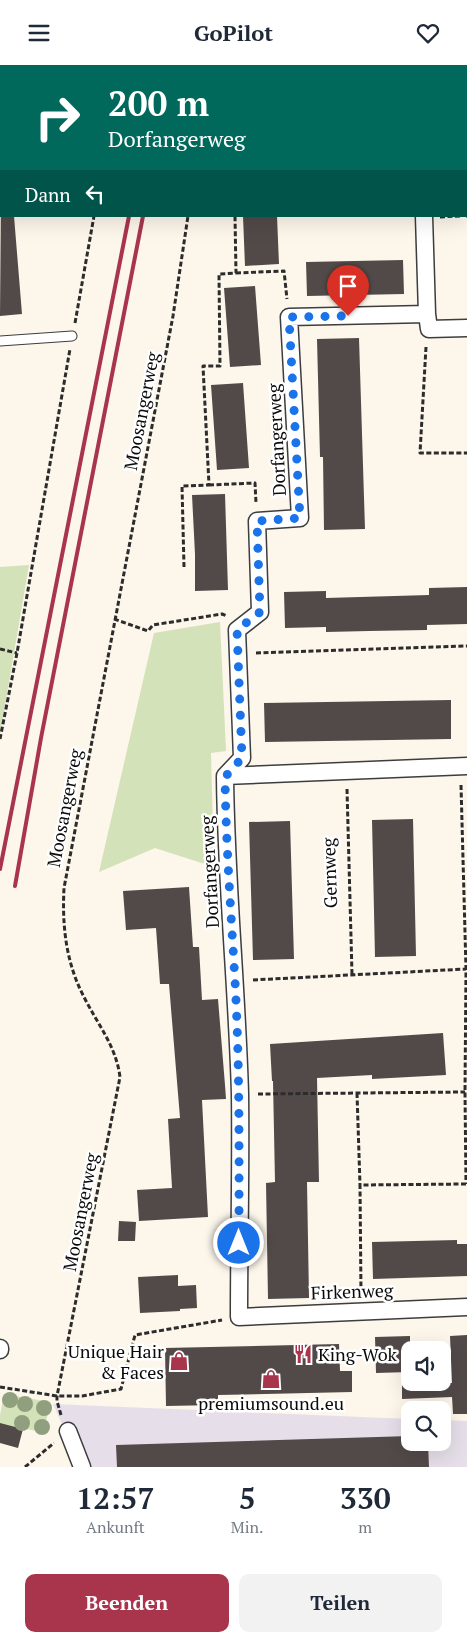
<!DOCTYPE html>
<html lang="de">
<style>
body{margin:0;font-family:"PT Serif",serif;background:#f2f2f3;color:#1f2937;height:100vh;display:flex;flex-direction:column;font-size:19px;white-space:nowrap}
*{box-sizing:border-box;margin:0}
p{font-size:16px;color:#747a83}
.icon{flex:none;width:28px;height:28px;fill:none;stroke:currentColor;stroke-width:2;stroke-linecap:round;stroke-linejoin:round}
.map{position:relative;height:1402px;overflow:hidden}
.sheet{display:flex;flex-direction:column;background:#fff;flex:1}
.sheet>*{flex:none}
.hud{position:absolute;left:0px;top:0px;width:468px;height:152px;box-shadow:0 5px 20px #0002;background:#00695c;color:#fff;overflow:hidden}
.fabs{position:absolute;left:401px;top:1276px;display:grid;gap:10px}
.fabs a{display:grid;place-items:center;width:50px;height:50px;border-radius:10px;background:#fff;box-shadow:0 5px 20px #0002;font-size:25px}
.pin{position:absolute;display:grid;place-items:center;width:42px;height:42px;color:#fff;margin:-51px -21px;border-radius:50% 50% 50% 0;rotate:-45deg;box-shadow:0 0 5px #0007}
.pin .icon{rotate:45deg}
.me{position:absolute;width:55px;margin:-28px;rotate:0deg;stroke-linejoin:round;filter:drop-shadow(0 0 4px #0008)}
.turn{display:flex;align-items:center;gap:18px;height:105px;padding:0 25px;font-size:22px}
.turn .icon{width:65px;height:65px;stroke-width:2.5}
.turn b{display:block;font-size:35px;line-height:42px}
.then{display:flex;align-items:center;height:48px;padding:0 25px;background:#0003;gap:10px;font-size:19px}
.eta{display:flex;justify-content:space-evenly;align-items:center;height:85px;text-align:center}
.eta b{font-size:30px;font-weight:800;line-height:35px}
.primary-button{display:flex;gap:10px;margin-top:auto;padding:10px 25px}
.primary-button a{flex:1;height:58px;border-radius:10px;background:#a8354c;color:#fff;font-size:20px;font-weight:800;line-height:58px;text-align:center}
.primary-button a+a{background:#f2f2f3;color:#1f2937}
header{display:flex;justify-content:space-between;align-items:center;height:65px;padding:0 25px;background:#fff;font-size:22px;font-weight:800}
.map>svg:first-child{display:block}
.industrial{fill:#e6dfe9}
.green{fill:#d4e2b9}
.building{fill:#524a48}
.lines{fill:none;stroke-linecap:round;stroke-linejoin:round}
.service-casing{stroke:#3d3d3d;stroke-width:11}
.minor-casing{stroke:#3d3d3d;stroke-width:19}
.path{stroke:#2c2c2c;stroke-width:3;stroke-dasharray:5 2.5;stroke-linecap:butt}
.service{stroke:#fff;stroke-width:9}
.minor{stroke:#fff;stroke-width:16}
.rail{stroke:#a8354c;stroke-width:4}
.tree{fill:#90a07e}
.route{stroke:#1a73e8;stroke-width:9;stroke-dasharray:0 16.2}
.labels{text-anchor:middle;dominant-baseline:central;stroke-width:5;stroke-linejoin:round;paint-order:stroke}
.street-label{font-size:18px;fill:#0a0a0a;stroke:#fff}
.poi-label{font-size:18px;fill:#0a0a0a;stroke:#fff;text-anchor:end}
</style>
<header><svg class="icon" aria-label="menu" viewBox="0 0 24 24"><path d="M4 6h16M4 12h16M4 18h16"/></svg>GoPilot<svg class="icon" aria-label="heart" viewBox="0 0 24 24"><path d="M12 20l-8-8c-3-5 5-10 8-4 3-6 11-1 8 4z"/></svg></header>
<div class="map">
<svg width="467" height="1402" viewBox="0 0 467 1402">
<rect width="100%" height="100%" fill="#fcf6eb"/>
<path class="industrial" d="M53 1339 410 1354V1378H442L443 1355 467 1356V1402H81Z"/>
<path class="green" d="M29 500 0 670V502Z
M220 557 226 686 211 688 214 802 155 783 99 807 154 568Z
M4 1329 50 1337 44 1367 0 1360V1350Z"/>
<path class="building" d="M1 128V151H14L22 249 0 251Z
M243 151H277L279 199 245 201Z
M403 195 404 229 307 231 306 197Z
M255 221 261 300 230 302 224 223Z
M359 273 365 464 324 465 323 392H320L317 274Z
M243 318 249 403 217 405 211 320Z
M225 429 228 525 195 526V489L192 430Z
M467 522V559L427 560V565L369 566 326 567V562L285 563 284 527 326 526V533L429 530V523Z
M451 635V674L265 677 264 638Z
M413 754 416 891 375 892 372 755Z
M290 756 294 894 253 895 249 757Z
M189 822 193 882H199L202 935 218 934 225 1020 226 1034 202 1035 208 1152 139 1156 137 1125 172 1123 168 1054 180 1053 169 919H160L156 863 126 865 123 826Z
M443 968 446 1010 372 1014V1010L317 1013 319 1117H307L309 1233 268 1234 266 1118 275 1117 273 1016H272L270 979Z
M119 1156 136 1157 135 1176H118Z
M457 1175V1179H467V1211L373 1214 372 1177Z
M178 1210V1221L196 1220 197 1243 180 1244V1246L140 1248 138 1212Z
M467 1270V1349H453L452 1332 402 1334V1318H452L450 1271Z
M410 1271V1307L376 1308 375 1272Z
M339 1279 340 1306H352V1327L218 1330V1340L166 1341 165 1283Z
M0 1358 23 1364 18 1383 0 1378Z
M410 1371V1378H428L429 1402H117L116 1380Z"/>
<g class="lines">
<g class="service-casing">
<path id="service" d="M0 276 72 271"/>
</g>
<g class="minor-casing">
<path id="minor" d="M437 0V1
M424 151 427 249 289 252 300 453 257 456 260 547 237 565 242 693 225 711C226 817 237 923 240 1029 241 1103 239 1177 239 1252L467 1242
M427 249 429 264 467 263
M225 711 467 701
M0 1285V1283
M68 1366 82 1402"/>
</g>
<path class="path" d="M120 1V0
M210 1V0
M466 151H467
M440 152 460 151
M236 208 284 206 287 234
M75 258 94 151
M426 282 420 388H467
M209 420 255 418 256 438
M184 502 182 421 209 420 203 301H220L219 209 236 208 235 151
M114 554 148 566 153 560 222 549 227 551
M0 584 17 588
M256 588 467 581
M0 674 17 588 70 284
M461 720 466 904 465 1027 466 1119
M347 724 352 909
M253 915 466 904
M357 1028 360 1120
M258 1029 465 1027
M361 1229 360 1120 466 1119
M0 1322 57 1331H82L121 1324 135 1270 222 1255
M61 1350 57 1336V1331L120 1012C116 981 98 960 84 932 66 898 62 861 64 823L173 251 188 151
M25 1402 54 1378"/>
<use href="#service" class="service"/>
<use href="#minor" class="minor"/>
<path class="rail" d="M156 1V0
M169 1V0
M0 804 129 151
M15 821 41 673 143 151"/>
</g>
<g class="tree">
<circle cx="10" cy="1335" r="8"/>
<circle cx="25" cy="1339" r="8"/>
<circle cx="44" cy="1343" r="8"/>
<circle cx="22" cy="1358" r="8"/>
<circle cx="42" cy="1362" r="8"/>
</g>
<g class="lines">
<path class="route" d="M239 1178C239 1090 240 1003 235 916 231 847 226 780 225 712L242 693 237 565 260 547 257 456 300 453 289 252 348 251"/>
</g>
<defs>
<g id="restaurant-bare" transform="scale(1.5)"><path d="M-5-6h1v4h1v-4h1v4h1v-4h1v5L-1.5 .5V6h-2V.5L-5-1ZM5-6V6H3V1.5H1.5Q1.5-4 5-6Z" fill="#a8354c" stroke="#fff" stroke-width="2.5" paint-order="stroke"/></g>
<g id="shop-bare" transform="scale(1.5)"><path d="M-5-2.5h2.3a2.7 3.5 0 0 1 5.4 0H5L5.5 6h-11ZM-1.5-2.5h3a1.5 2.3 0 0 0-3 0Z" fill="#a8354c" stroke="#fff" stroke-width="2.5" paint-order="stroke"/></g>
</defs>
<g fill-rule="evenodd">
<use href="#restaurant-bare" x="303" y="1289"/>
<use href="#shop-bare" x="179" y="1296"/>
<use href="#shop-bare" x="271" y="1314"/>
</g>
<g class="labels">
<g class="street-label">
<text transform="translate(141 346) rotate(-79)">Moosangerweg</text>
<text transform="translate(276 375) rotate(-93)">Dorfangerweg</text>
<text transform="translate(64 743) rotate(-79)">Moosangerweg</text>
<text transform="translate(209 807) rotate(-93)">Dorfangerweg</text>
<text transform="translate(329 808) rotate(-92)">Gernweg</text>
<text transform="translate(80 1147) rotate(-79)">Moosangerweg</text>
<text transform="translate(352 1226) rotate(-2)">Firkenweg</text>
</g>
<g class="poi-label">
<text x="164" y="1286">Unique Hair<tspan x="164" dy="21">&amp; Faces</tspan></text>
<text x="318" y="1289" text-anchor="start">King-Wok</text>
<text x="271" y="1338" text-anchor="middle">premiumsound.eu</text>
</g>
</g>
</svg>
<div class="fabs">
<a><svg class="icon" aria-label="sound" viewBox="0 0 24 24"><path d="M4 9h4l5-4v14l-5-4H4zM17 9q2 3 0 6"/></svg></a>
<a><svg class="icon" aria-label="search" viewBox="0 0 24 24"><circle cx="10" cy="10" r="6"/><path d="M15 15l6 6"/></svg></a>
</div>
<div class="pin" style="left:348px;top:251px;background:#d93025"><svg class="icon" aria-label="arrive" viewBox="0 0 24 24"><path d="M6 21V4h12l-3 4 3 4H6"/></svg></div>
<svg class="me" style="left:239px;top:1178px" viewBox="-20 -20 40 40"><circle r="17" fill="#1a73e8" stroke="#fff" stroke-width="3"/><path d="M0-11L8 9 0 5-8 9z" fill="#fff"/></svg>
<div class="hud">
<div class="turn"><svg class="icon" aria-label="right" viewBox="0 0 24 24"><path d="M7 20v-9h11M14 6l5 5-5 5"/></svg><div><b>200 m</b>Dorfangerweg</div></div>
<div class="then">Dann<svg class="icon" aria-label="left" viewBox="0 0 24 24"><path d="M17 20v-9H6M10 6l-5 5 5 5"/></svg></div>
</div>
</div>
<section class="sheet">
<div class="eta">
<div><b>12:57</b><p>Ankunft</p></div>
<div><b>5</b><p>Min.</p></div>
<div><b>330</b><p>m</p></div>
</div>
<div class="primary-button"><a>Beenden</a><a>Teilen</a></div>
</section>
